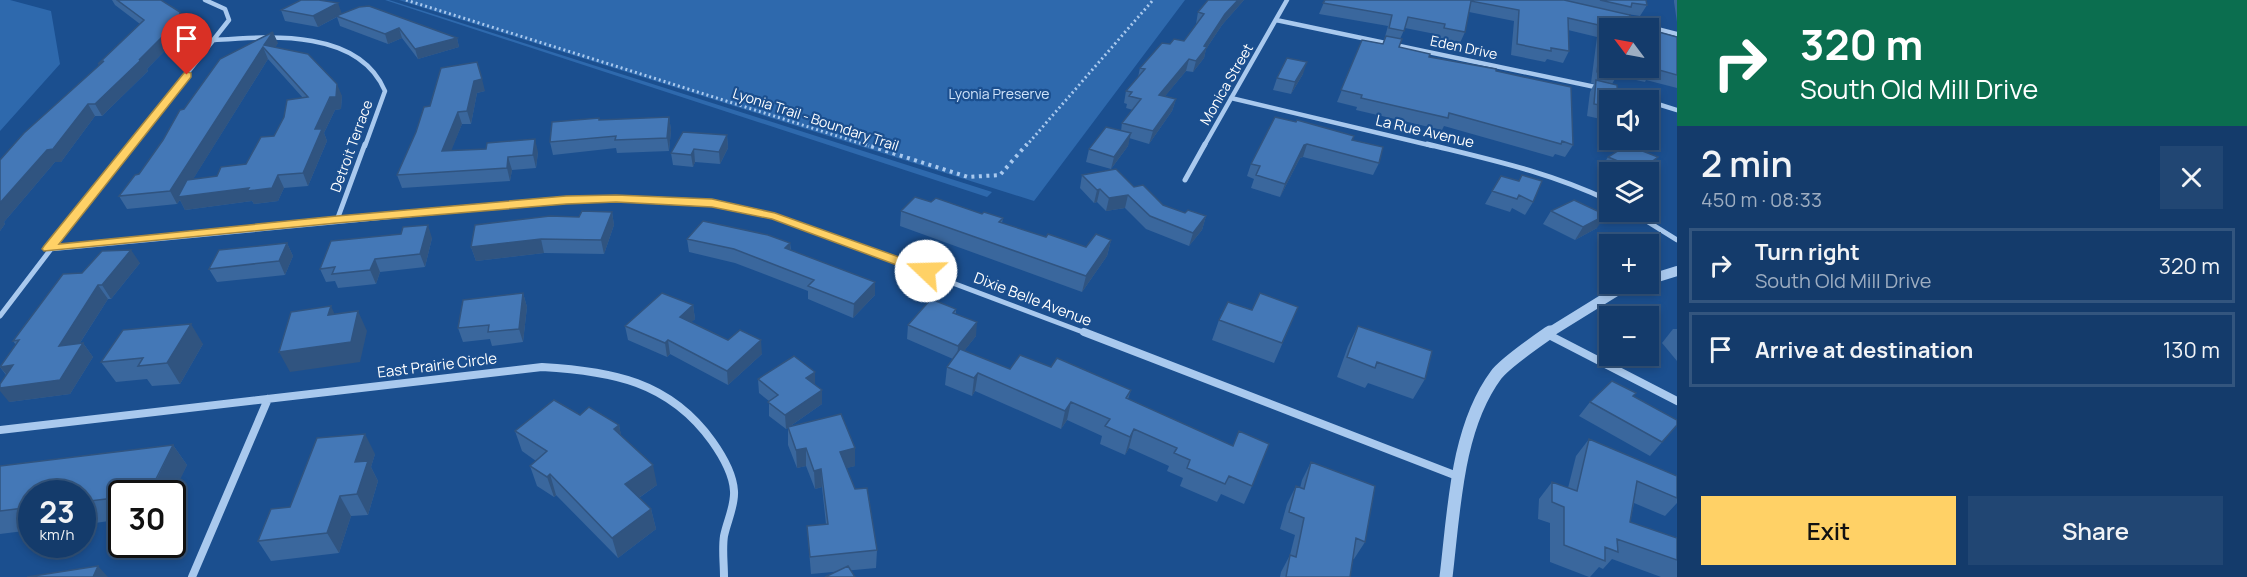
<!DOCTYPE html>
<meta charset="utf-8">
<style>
body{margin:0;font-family:Manrope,sans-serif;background:#214673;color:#f1f3f6;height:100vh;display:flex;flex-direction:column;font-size:22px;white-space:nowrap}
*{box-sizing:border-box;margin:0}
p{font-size:20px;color:#9dadc1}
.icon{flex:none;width:33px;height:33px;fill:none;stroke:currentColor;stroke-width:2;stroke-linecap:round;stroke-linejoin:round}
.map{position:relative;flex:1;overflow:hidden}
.panel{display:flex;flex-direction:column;background:#143b6b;width:570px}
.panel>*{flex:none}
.banner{background:#0b6e4f;color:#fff;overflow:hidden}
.needle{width:39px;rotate:302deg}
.tools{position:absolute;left:1599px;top:18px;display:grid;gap:12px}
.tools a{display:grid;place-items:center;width:60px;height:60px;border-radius:0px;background:#143b6b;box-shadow:0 3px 9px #0003,0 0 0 2px #33557e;font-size:30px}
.speed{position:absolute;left:18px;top:480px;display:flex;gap:12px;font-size:30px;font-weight:700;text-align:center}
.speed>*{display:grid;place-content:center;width:78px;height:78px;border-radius:50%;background:#143b6b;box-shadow:0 3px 9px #0003,0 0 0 2px #33557e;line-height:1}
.speed small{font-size:15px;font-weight:400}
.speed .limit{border:3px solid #111;border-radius:9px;background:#fff;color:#111}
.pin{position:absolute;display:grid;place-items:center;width:51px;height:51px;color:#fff;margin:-62px -26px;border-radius:50% 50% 50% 0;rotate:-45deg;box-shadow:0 0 6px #0007}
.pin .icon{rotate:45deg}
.me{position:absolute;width:66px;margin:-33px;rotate:291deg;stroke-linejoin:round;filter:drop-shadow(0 0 4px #0008)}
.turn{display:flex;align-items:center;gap:21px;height:126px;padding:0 24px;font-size:27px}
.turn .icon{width:78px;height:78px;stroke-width:2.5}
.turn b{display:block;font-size:42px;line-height:51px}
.round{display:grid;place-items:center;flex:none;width:63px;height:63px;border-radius:0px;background:#214673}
.overview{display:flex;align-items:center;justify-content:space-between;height:102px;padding:0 24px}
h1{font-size:36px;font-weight:600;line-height:45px}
.button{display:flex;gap:12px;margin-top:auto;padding:12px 24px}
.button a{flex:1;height:69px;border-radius:0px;background:#ffd166;color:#111;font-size:24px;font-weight:600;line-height:69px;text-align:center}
.button a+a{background:#214673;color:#f1f3f6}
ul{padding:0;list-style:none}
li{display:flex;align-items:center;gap:18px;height:75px;margin:0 12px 9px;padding:0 12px;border:3px solid #33557e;border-radius:0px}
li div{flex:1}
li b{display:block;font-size:22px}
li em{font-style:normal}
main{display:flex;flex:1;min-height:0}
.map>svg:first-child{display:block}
.green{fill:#2e69ad}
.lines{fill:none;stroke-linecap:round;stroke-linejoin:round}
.path-far1{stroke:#a9c9ee;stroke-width:3;stroke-dasharray:2 3;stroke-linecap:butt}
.path{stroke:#a9c9ee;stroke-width:4;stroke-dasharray:3 4.5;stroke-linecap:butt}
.minor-far2{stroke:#a9c9ee;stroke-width:4.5}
.minor-far1{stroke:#a9c9ee;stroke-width:5}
.minor{stroke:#a9c9ee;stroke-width:8}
.tertiary-far1{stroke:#a9c9ee;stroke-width:10}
.tertiary{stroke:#a9c9ee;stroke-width:13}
.wall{fill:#3a679d;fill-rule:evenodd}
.shaded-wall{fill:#305480}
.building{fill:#4478b7;stroke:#305480;stroke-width:1.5}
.route{fill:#ffd166;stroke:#a68842;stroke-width:1.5}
.labels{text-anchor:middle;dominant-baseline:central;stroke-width:4.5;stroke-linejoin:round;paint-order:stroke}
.far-street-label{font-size:14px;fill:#fff;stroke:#1b4f8f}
.far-park-label{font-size:14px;fill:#cfe3fa;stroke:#1b4f8f}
.street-label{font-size:15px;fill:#fff;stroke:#1b4f8f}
</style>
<main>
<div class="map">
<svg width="1677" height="577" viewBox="0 0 1677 577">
<rect width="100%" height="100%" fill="#1b4f8f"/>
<path class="green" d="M0 0H10L51 11 60 64 0 131Z
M385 0H389L992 192 987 197Z
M399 0H1185L1034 201Z"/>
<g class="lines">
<path class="path-far1" d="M406 0 869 146
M1026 146 1153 0"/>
<path class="path" d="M864 144 968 177 1000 175 1027 144"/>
<path class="minor-far2" d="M1276 20 1600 88
M1622 20 1677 34
M215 40C271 36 359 29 385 91L365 146
M1610 91 1647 100
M1231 98 1433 146
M1648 101 1677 110
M130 146 229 20 225 9 205 0
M1204 146 1287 0"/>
<path class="minor-far1" d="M1427 144C1492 160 1549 172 1610 201
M1185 180 1205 144
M1632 212 1677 240
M337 220 365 144
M49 249 566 200 616 199 712 203 775 216 1088 334
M0 316 131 144"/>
<path class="minor" d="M1084 332 1457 476
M1547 334 1677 401
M0 430 542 367C611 371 669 381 712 441 722 455 733 473 734 491 735 506 727 521 724 536 722 549 724 563 724 577
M192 577 268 399"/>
<path class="tertiary-far1" d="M1648 280 1677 271
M1547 334 1623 287 1635 284"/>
<path class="tertiary" d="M1446 577C1454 512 1456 429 1496 375 1505 363 1537 341 1550 332"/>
</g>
<path class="wall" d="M112 0H161L180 12 185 23V30L147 69 148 71 102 116H95L61 162H55L4 222 5 224 0 231V160L99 66 140 24 115 5Z
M1208 0H1244L1222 25 1206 49 1204 58 1193 72 1186 71 1165 96 1176 99 1172 111 1149 144 1129 138 1128 146 1111 169 1086 162 1089 149 1121 131 1122 123 1133 110 1126 108 1127 104 1124 103 1126 91 1138 77 1140 68 1170 44 1184 41 1197 24H1196L1198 12Z
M1325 0H1646L1647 5 1640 16 1627 14V15L1610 68H1648L1677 37V88L1646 80 1645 82 1618 76 1617 78 1616 77 1612 84 1610 100V121L1587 116 1590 92 1594 84 1591 83 1597 37 1568 30 1569 51 1563 63 1547 59 1545 62 1511 55 1514 21 1469 12 1465 32 1460 43 1439 39 1440 35 1405 28 1400 39 1399 47 1429 57 1496 71 1573 145 1565 157 1555 154 1553 157 1444 126 1442 130 1356 110 1357 107 1337 102 1362 40 1383 44 1388 26 1319 14Z
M1674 0H1677V22L1674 2Z
M281 10 342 14 457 38 459 47 418 59 402 38 388 44 340 26 337 17 318 27 285 21Z
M278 43 275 47 342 96 341 109 335 110 324 133 327 141 308 186 284 188 278 201 254 204 252 201 185 210 180 200 177 204 127 209 119 196 139 174 184 109 220 59ZM268 59 303 98 274 136 246 164 217 176 193 179Z
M441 68 485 91 477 93 471 124H462L451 150 538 152 536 168 512 170 510 181 402 188 397 175 416 132 430 106Z
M1303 74 1291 94 1273 90 1277 78Z
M669 117 671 130 669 151 617 153 616 148 553 155 550 142 599 120Z
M1275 117 1379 163 1373 175 1303 157 1300 158 1280 197 1251 188 1254 179 1247 176 1251 164Z
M727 135 728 148 720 164 695 162 693 167 673 165 671 153Z
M1627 145 1650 170 1646 172H1610V174L1600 170 1608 157Z
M1082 175 1134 187 1163 205 1185 213 1206 216 1202 230 1189 246 1146 229 1125 208 1106 211 1097 202 1094 203 1080 188Z
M1501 176 1533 202 1525 215 1512 208 1510 212 1485 204Z
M931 202 1003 218 1002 223 1046 237 1086 247 1111 240 1107 256 1082 292 900 226 901 211Z
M1551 211 1597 228 1575 240 1543 224Z
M612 212 614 225 604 254 544 253 476 261 471 247 579 217Z
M401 234 432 238 425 267 380 272 376 284 338 288 335 281 326 282 320 269Z
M687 239 790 243 791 250 875 295 853 318 808 299V291L735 263 689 252Z
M287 243 293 256 285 275 217 282 209 269Z
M140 263 111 299H108L80 343H83L93 357 70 394 9 402 6 375 0 367 16 345 13 341 82 273Z
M523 293 527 307 523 342 492 346 490 339 463 342 458 328Z
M693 305 695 319 691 322 728 340 762 354 728 385 670 354 667 357 628 340 625 326Z
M1298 307 1274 363 1212 340 1219 320 1252 310Z
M956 309V314L976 336 964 351 1010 369 1051 367 1131 390 1128 399 1252 486 1244 504 1221 494 1217 502 1180 486 1183 478 1167 471 1169 466 1129 448 1125 455 1100 444 1102 436 1067 420 1061 429 975 391 972 396 945 385 947 367 953 359 907 339 908 325Z
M1358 326 1425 379 1413 399 1368 383 1365 388 1337 377 1348 346Z
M1673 329H1677V361L1662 343Z
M203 344 180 384 152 386 147 379 116 382 101 362Z
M815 372V385L822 390V404L789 427 855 466 846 468 877 550 876 568 811 574 807 526 826 524 822 487 815 489 806 466 797 468 788 445V428L786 429 769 416V401L759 393 758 379Z
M1633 396 1677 425 1650 456 1579 416 1590 402Z
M580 415 619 425 621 436 657 485 639 498 651 509 656 529 618 558 556 495 554 497 537 486 530 466 536 461 522 451 515 431Z
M1589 439 1677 476V503L1665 516 1634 503 1630 522 1677 538V577H1661L1612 559 1603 569 1599 567 1590 577H1589L1550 562V523L1538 519 1539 499 1552 482 1568 488 1576 456Z
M173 445 187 465 172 494H122V519L82 525V494H32V530L0 534V466Z
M375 454 371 467 378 481 368 515 351 516 339 553 271 561 258 541 290 507Z
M1311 462 1365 542 1354 559H1353L1350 577H1280L1281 572 1290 555 1295 535 1280 529 1287 504 1296 486 1300 488 1302 480Z"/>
<path class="shaded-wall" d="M1238 0H1244L1222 25 1206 49 1204 58 1193 72 1196 61 1204 46 1225 14Z
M338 3 342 14 318 27 313 16Z
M180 12 185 23V30L147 69 148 71 102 116 95 104 139 60Z
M399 28 402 38 388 44 385 34Z
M273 32 278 43 270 55 264 45Z
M457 38 459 47 418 59 415 49Z
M263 47 268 59 182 197 278 175 284 188 278 201 254 204 252 201 185 210 180 200 177 204 170 191Z
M1189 59 1186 71 1156 107 1159 95Z
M1307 62 1303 74 1291 94 1295 82Z
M482 79 485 91 477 93 471 124 467 111 474 81Z
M337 84 342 96 341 109 335 110 324 133 327 141 308 186 303 173 315 129Z
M1176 99 1172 111 1149 144 1153 131Z
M88 104 95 116 61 162H55L4 222 5 224 0 231V203Z
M458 112 462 124 446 164 442 151Z
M669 117 671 130 669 151 667 138Z
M1131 133 1128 146 1111 169 1114 157Z
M727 135 728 148 720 164 719 152Z
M535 139 538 152 536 168 533 155Z
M1307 144 1303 157 1300 158 1280 197 1285 184 1304 145Z
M694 149 695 162 693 167 691 155Z
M508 157 512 170 510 181 507 168Z
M1658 157 1650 170 1646 172H1640L1643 168Z
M1100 189 1097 202 1094 203 1097 190Z
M1128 195 1125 208 1106 211 1109 198Z
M612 212 614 225 604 254 601 240Z
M1606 215 1597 228 1575 240 1583 227Z
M1206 216 1202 230 1189 246 1193 233Z
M428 225 432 238 425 267 420 254Z
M541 239 544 253 476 261 471 247Z
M1111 240 1107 256 1082 292 1086 276Z
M287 243 293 256 285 275 279 261Z
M790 243 791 256 785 248Z
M131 250 140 263 111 299 102 285Z
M375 259 380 272 376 284 370 270Z
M875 282V295L853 318 854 304Z
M98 285 108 299 69 360 59 346Z
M523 293 527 307 523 342 519 329Z
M693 305 695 319 682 331 680 317Z
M331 306 340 326 328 315Z
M358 311 367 331 360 362 290 372 279 352Z
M977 322 976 336 957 360 958 346Z
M191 324 203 344 180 384 167 363Z
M668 340 670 354 667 357 665 343Z
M761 340 762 354 728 385 727 371Z
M83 343 93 357 70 394 9 402 0 391V388Z
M13 365 12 381 0 367Z
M815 372V386L806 378Z
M978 373 975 391 972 396 974 378Z
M822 390V404L786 429 785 415Z
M1071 402 1067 420 1061 429 1065 411Z
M619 425 623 445 614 429Z
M1134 429 1129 448 1125 455 1130 437Z
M365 434 375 454 371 467 378 481 368 515 357 494 355 462Z
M173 445 187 465 172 497V494H150Z
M806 448V466L797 468 796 450Z
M855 448V466L840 470V452Z
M653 465 657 485 630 504 625 484Z
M821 469 822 487 815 489 814 471Z
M550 474 556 495 554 497 547 477Z
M340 496 351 516 339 553 327 533Z
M651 509 656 529 618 558 612 538Z
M98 566 108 577H93Z"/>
<path class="building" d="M117 0H161L180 12V19L139 60 142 59 95 104H88L53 149 47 150 0 203V160L24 133 104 61 98 64 144 20Z
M301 0H319L338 3 313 16 281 10Z
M1208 0H1238L1225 14 1204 46 1207 47 1196 61 1189 59 1159 95 1176 99 1153 131 1122 123 1141 99 1129 96 1132 92 1126 91 1145 69 1140 68 1162 43 1170 44 1174 39 1184 41 1204 14 1198 12Z
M1325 0H1564L1630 15 1628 24 1645 28H1610V68H1617V76L1597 72 1603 26 1568 18 1569 51 1551 48V51L1517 44 1519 10 1471 1 1465 32 1444 28 1445 24 1408 17 1404 31 1389 28 1392 15 1323 3Z
M1600 0H1646L1647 5 1632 3 1631 7Z
M369 6 457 38 415 49 399 28 385 34 336 16 359 7Z
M1648 29 1677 37V75L1652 68V70L1641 68H1648Z
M273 32 264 45 308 54 337 84 336 97H330L315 129H322L303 173 278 175 272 188 247 191 249 188 178 197 187 180 217 176 221 167 246 164 261 137 274 136 284 117 287 100 308 97 263 47 170 191 119 196 135 175 139 174 163 140 180 110 184 109 220 59Z
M1386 36 1402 39 1399 47 1430 54 1429 57 1496 69V71L1571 87 1573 145 1562 141 1561 144 1449 113 1448 118 1361 98 1362 95 1341 90 1362 40 1383 44Z
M1287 58 1307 62 1295 82 1277 78Z
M477 62 482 79 474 81 467 111 458 112 442 151 486 149 487 143 535 139 533 155 508 157 507 168 397 175 416 132 424 107 430 106 441 68Z
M1596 80 1617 85 1618 100H1610V107L1594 104Z
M669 117 667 138 615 140 616 136 550 142 552 122 599 118V120Z
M1275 117 1296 122 1297 120 1354 136 1352 140 1383 147 1379 163 1307 144 1304 145 1285 184 1256 175 1260 166 1251 164Z
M1106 127 1131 133 1114 157 1089 149Z
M683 132 727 135 719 152 694 149 691 155 671 153Z
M1627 145 1658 157 1643 168 1639 166 1635 168 1608 157Z
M1116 169 1134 187 1143 185 1163 205 1185 213 1188 210 1206 216 1193 233 1150 216 1128 195 1109 198 1100 189 1097 190 1082 175Z
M1522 175 1542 181 1533 202 1519 195 1517 199 1492 191 1501 176 1519 181Z
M915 197 931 202 936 198 982 214 984 212 1003 218 999 222 1046 237 1048 234 1086 247 1096 234 1111 240 1086 276 901 211Z
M1574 200 1606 215 1583 227 1551 211Z
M582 211 612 212 601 240 541 239 471 247 475 225 550 216 579 217Z
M703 221 768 235 790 243 785 248 875 282 854 304 808 286 814 280 734 249 687 239Z
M428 225 420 254 375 259 370 270 332 274 335 267 320 269 331 241 401 234 403 227Z
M287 243 279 261 209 269 219 250Z
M131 250 102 285H98L59 346 83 343 60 380 0 388V384L13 365 0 367 19 340 13 341 63 274 82 273 102 251Z
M523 293 519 329 488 332 489 325 458 328 463 300Z
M662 293 693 305 680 317 728 340 740 330 761 340 727 371 668 340 665 343 625 326Z
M1260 293 1298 307 1282 343 1219 320 1228 302 1252 310Z
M931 299 956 309 953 313 977 322 958 346 908 325Z
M331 306 328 315 358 311 351 342 279 352 291 312Z
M191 324 167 363 138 366 143 358 101 362 123 330Z
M1358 326 1432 351 1425 379 1377 362 1375 368 1347 357Z
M960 349 1010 369 1020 355 1051 367 1057 358 1131 390 1126 398 1233 446 1239 431 1269 444 1252 486 1229 476 1225 484 1187 468 1190 460 1174 453 1177 448 1134 429 1130 437 1105 426 1110 419 1071 402 1065 411 978 373 974 378 947 367Z
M794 356 815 372 806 378 822 390 785 415 768 402 778 395 758 379Z
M1612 381 1636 393 1633 396 1677 420V425L1662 442 1590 402Z
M554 400 580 415 589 407 619 425 614 429 653 465 625 484 651 509 612 538 550 474 547 477 530 466 547 451 515 431Z
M841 414 855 448 840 452 855 489 867 488 877 550 810 557 807 526 828 524 821 469 814 471 806 448 796 450 788 427Z
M365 434 355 462 368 461 357 494 340 496 327 533 258 541 271 509 290 507 317 438Z
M1589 439 1677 476V498L1637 481 1630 522 1677 538V560L1617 539 1618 552 1605 547V561L1564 545V507L1552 502V482L1577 491Z
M173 445 149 493 122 494V497L82 502V494H32V507L0 511V466Z
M1311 462 1375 486 1365 542 1356 538 1350 577H1286L1290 555 1296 557 1304 518 1289 512 1296 486 1304 489Z
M98 566 93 577H27Z
M848 566 855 577H825Z"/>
<path class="route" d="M187 72 191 73V77L59 244 337 216 566 196 616 195 712 199 775 213 930 268 932 271 930 274H921L772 219 712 207 616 202 566 204 337 223 44 251 42 249 44 246 184 73Z"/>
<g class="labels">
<g class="far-street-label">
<text transform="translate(1464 47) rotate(12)">Eden Drive</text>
<text transform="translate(1226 84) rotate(-60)">Monica Street</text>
<text transform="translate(816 119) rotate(18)">Lyonia Trail - Boundary Trail</text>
<text transform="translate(351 146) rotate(-70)">Detroit Terrace</text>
</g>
<g class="far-park-label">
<text x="999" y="93">Lyonia Preserve</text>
</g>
<g class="street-label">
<text transform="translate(1425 131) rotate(13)">La Rue Avenue</text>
<text transform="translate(1033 299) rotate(21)">Dixie Belle Avenue</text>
<text transform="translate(437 365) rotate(-7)">East Prairie Circle</text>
</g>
</g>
</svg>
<div class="tools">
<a><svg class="needle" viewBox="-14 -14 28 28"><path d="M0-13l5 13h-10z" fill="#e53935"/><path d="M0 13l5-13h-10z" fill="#9dadc1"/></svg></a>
<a><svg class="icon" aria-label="sound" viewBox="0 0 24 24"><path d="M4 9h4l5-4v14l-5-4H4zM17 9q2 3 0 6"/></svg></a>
<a><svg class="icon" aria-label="layers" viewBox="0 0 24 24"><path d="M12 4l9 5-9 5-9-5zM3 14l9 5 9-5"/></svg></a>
<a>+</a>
<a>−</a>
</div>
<div class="speed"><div>23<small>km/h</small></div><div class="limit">30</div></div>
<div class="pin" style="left:187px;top:75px;background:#d93025"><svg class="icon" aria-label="arrive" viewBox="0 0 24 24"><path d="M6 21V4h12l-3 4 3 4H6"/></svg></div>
<svg class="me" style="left:926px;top:271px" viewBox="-20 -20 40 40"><circle r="19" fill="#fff"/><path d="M0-13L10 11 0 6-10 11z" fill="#ffd166"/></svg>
</div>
<section class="panel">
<div class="banner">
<div class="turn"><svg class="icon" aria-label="right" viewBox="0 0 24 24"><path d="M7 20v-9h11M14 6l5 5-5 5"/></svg><div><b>320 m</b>South Old Mill Drive</div></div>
</div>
<div class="overview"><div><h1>2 min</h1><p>450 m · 08:33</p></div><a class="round"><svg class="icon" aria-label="close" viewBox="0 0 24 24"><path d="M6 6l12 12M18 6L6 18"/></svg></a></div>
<ul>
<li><svg class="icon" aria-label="right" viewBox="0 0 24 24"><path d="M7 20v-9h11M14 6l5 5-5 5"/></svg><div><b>Turn right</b><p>South Old Mill Drive</p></div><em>320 m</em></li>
<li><svg class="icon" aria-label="arrive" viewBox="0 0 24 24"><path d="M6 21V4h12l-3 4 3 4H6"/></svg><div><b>Arrive at destination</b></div><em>130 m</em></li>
</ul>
<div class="button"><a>Exit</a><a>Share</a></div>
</section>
</main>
